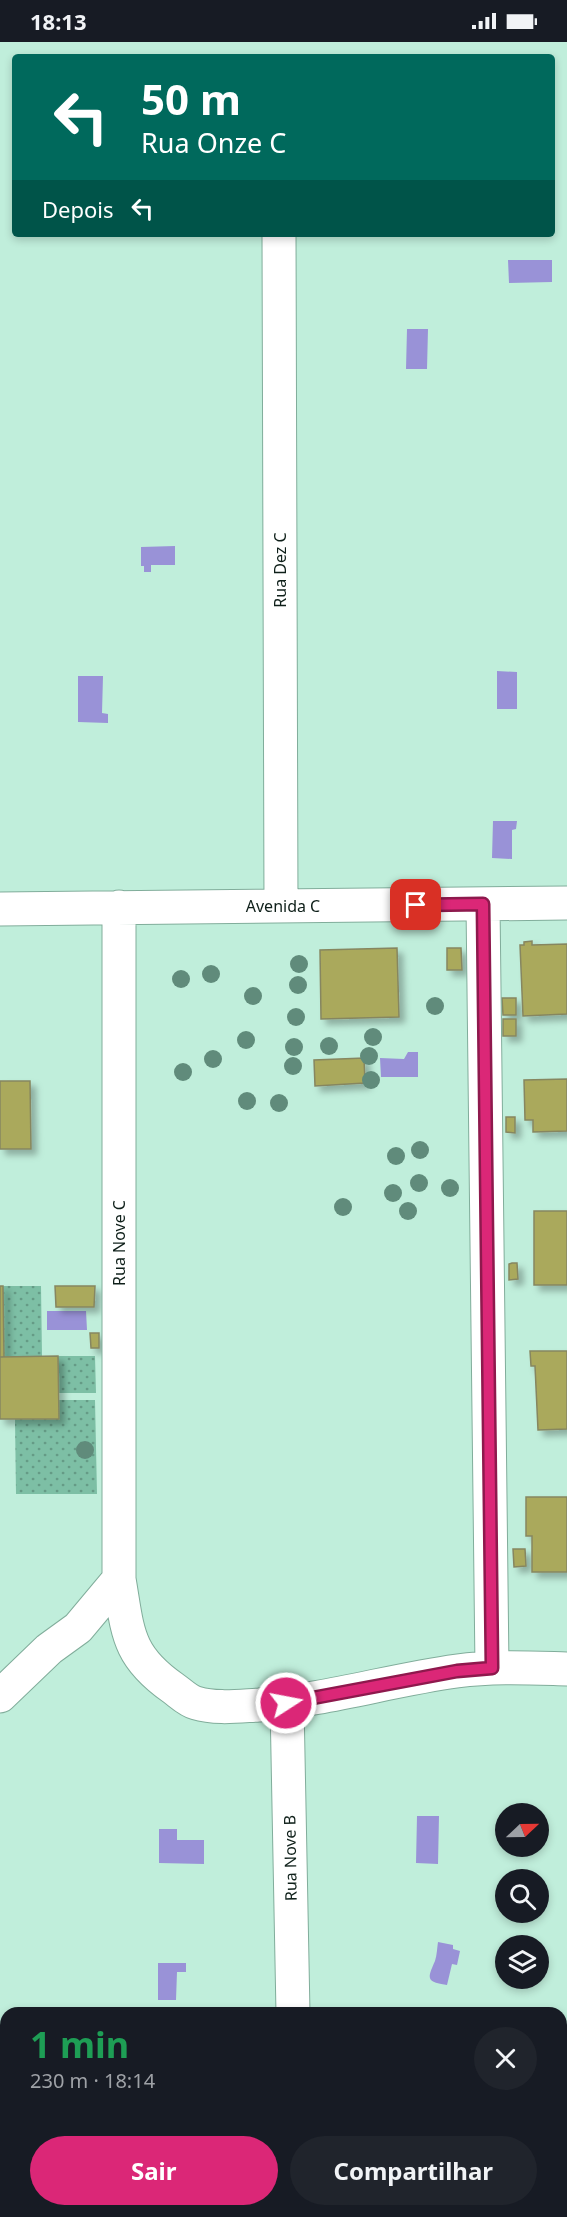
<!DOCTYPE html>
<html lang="pt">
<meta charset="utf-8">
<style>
body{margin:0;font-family:"Noto Sans",sans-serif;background:#20242c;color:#f1f3f6;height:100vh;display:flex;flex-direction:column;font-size:22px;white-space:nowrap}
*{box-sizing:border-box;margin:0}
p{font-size:20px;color:#9ea1a6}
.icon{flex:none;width:33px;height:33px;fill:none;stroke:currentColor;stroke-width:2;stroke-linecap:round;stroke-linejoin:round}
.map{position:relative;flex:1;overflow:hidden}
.sheet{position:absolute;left:0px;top:1965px;width:567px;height:210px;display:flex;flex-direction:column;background:#171b24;border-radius:18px 18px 0 0;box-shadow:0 3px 9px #0003}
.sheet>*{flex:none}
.top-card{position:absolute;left:12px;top:12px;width:543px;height:183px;border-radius:6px;box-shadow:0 3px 9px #0003;background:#00695c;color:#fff;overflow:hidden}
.needle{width:39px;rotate:68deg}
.buttons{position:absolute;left:495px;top:1761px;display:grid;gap:12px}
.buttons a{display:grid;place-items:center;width:54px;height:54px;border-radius:50%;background:#171b24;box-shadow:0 3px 9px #0003;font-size:30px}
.pin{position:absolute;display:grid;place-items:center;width:51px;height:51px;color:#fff;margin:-26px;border-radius:12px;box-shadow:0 3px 9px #0006}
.me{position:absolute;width:66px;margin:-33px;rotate:79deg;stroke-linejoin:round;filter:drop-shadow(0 0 4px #0008)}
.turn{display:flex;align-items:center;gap:21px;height:126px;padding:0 30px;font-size:27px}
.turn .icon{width:78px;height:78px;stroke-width:2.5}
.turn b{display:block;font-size:42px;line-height:51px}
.then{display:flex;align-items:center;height:57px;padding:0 30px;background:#0003;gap:12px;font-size:22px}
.round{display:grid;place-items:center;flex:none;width:63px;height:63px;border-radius:32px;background:#20242c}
.head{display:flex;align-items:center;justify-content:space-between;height:102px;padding:0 30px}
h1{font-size:36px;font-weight:700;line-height:45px;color:#1e9e55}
.primary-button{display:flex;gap:12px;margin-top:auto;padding:12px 30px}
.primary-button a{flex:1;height:69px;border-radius:36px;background:#db2777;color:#fff;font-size:24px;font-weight:700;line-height:69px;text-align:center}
.primary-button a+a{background:#20242c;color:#f1f3f6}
.status{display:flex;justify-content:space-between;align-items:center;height:42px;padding:0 30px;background:#171b24;direction:ltr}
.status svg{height:16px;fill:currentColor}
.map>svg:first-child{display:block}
.garden{fill:url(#garden-dots)}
.water{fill:#9992d7}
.building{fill:#aaa95b;stroke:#868660;stroke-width:1.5;filter:url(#shadow)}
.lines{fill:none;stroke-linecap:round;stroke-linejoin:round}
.minor-casing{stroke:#81ad9b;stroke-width:35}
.minor{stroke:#fff;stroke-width:33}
.tree{fill:#608b7b}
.route-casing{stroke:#8e194d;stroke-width:15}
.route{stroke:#db2777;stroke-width:10}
.labels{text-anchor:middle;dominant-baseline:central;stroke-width:4.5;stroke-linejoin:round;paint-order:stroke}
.street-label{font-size:16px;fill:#0e1f19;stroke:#fff}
</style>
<div class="status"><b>18:13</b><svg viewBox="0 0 49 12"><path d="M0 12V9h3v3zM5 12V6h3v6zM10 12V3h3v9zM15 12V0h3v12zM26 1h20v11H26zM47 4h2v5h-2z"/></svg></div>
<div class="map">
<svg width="567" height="2175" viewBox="0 0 567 2175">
<defs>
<pattern id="garden-dots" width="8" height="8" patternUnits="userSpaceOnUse" patternTransform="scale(1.5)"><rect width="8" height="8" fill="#7dbfa5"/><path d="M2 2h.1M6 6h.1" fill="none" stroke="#659b86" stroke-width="1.8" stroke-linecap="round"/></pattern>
<filter id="shadow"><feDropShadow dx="5.5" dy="5.5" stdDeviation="3" flood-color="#0004"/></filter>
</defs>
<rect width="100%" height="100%" fill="#c0eedb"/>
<path class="garden" d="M3 1244H41L42 1314 4 1315Z
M58 1314H95L96 1351H59Z
M59 1358H95L97 1452H16L15 1377H59Z"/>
<path class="water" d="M508 218H552V240L509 241Z
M407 287H428L427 327H406Z
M175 504V523H151V530H144V524H141V505Z
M497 629 517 630V667H497Z
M78 634H103L102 671 108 672V681L78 680Z
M493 779H517L516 787 512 788V817L492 816Z
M408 1010H418V1035H381L380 1016 404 1017Z
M47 1269H86L87 1288H47Z
M417 1774H439L438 1822 416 1821Z
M159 1787H177V1798H204V1822L159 1821Z
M438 1900 453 1903V1907L460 1909 457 1923 452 1922 447 1943C426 1940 427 1937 435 1919 437 1913 437 1906 438 1900Z
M158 1921H186V1930H177L176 1958H158Z"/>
<path class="building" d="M532 899V903L567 902V972L523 974 520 903H524V900Z
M397 906 399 975 321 977 320 908Z
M447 906H461L462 928H447Z
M502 956H516V973H503Z
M503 977H516V994H503Z
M364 1016 365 1041 315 1044 314 1018Z
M567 1037V1089L533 1090V1078H525L524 1038Z
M0 1039H30L31 1107H0Z
M506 1075H515V1091L506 1090Z
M534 1169H567V1243H534Z
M512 1221H517L518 1237 509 1238V1222Z
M0 1244H3L4 1315H0Z
M55 1244H95L94 1265H56Z
M90 1291H99V1306H91Z
M530 1309H567V1387L538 1388 535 1324H531Z
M58 1314 59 1377H0V1315Z
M526 1455H567V1530H532V1494H526Z
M513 1507H525L526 1524 514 1525Z"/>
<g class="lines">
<g class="minor-casing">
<path id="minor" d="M279 192 281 864
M483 862 492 1626
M119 865V1537
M0 867 567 861
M0 1654 49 1607 78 1586 119 1537C128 1589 126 1613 173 1646 180 1651 188 1659 196 1661 216 1667 239 1664 259 1663 326 1658 391 1638 457 1629 494 1624 531 1626 567 1627
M287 1661 293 1971
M298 2169V2175"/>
</g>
<use href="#minor" class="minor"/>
</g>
<g class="tree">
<circle cx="299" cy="922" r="9"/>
<circle cx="211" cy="932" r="9"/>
<circle cx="181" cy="937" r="9"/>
<circle cx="298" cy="943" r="9"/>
<circle cx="253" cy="954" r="9"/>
<circle cx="435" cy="964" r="9"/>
<circle cx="296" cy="975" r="9"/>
<circle cx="373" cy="995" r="9"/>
<circle cx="246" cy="998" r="9"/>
<circle cx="329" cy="1004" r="9"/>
<circle cx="294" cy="1005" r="9"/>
<circle cx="369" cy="1014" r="9"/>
<circle cx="213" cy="1017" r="9"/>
<circle cx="293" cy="1024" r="9"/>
<circle cx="183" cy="1030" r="9"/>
<circle cx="371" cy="1038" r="9"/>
<circle cx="247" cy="1059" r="9"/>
<circle cx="279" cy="1061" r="9"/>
<circle cx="420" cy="1108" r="9"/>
<circle cx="396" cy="1114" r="9"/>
<circle cx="419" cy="1141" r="9"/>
<circle cx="450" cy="1146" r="9"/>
<circle cx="393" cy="1151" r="9"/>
<circle cx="343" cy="1165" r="9"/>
<circle cx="408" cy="1169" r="9"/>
<circle cx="85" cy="1408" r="9"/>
</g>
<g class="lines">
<g class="route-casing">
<path id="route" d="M286 1661 457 1629 492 1626 483 862 416 863"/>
</g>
<use href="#route" class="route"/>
</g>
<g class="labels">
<g class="street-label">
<text transform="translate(280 528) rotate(-90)">Rua Dez C</text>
<text x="283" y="864">Avenida C</text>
<text transform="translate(119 1201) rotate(-90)">Rua Nove C</text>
<text transform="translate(290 1816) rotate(-91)">Rua Nove B</text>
</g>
</g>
</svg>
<div class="buttons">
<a><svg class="needle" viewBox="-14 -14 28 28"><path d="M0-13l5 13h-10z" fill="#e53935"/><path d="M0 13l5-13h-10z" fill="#9ea1a6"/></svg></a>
<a><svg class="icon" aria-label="search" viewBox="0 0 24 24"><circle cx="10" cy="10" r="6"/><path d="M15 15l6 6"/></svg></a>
<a><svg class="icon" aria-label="layers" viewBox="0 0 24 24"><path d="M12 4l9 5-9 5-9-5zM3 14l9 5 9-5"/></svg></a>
</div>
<div class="pin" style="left:416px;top:863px;background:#d93025"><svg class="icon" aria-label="arrive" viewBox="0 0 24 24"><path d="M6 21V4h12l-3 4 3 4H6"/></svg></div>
<svg class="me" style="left:286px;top:1661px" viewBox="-20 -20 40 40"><circle r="17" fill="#db2777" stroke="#fff" stroke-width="3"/><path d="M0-11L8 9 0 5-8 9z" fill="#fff"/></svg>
<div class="top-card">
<div class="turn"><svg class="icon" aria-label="left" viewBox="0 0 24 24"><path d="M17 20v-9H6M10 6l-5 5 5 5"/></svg><div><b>50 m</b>Rua Onze C</div></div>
<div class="then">Depois<svg class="icon" aria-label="left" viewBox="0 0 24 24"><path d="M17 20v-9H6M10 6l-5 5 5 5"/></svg></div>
</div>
<section class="sheet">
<div class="head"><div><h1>1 min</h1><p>230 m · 18:14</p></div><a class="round"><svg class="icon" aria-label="close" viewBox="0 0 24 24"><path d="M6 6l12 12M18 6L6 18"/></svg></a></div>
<div class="primary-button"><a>Sair</a><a>Compartilhar</a></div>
</section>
</div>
